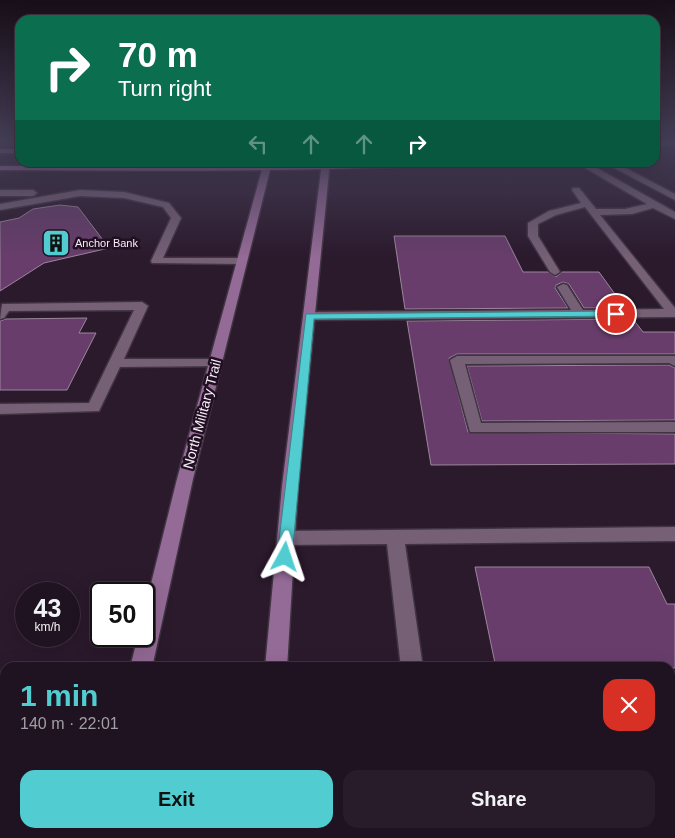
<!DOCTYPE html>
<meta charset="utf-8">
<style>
body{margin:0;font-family:Arial,sans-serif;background:#281c2a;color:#f1f3f6;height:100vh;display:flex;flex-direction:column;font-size:19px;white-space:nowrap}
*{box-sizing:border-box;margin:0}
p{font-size:16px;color:#a29ea5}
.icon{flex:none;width:28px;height:28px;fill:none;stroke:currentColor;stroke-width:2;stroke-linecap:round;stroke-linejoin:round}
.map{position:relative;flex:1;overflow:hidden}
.details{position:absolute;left:0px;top:662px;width:675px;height:176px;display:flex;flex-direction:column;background:#201321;border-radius:15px 15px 0 0;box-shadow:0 5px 20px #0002,0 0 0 1px #3d323f}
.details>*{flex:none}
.banner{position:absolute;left:15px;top:15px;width:645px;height:152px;border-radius:15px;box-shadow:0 5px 20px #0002,0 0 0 1px #3d323f;background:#0b6e4f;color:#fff;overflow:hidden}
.speed{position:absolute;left:15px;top:582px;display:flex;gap:10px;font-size:25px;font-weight:700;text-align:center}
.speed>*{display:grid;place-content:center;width:65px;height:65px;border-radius:50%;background:#201321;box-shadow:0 5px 20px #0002,0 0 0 1px #3d323f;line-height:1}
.speed small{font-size:12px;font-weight:400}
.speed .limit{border:2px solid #111;border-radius:8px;background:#fff;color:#111}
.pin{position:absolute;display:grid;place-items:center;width:42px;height:42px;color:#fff;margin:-21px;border:2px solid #fff;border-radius:50%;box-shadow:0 1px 5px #0007}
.me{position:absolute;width:55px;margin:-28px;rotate:5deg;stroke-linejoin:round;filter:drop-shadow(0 0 4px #0008)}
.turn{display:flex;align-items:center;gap:18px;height:105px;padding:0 20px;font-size:22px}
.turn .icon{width:65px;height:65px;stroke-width:2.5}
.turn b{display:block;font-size:35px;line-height:42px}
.lanes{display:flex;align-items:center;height:48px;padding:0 20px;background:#0003;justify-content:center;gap:25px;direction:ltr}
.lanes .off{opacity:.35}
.round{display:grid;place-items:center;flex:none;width:52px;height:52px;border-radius:15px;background:#281c2a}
.head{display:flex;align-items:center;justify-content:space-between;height:85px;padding:0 20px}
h1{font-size:30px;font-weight:800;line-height:38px;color:#51ccd1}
.button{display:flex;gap:10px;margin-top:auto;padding:10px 20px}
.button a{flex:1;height:58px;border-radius:15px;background:#51ccd1;color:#111;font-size:20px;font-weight:800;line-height:58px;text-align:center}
.button a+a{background:#281c2a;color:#f1f3f6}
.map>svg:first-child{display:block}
.building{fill:#683d6b;stroke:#9c869d}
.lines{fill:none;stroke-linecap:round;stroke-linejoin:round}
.service-casing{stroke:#403342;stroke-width:3}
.secondary-casing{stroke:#403342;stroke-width:3}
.primary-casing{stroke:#403342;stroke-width:3}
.service{fill:#756076;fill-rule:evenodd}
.secondary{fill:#946b96;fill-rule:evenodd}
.primary{fill:#b376b6;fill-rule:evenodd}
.route{fill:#51ccd1;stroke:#358588}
.labels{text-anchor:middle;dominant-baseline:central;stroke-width:5;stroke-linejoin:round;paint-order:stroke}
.far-poi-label{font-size:11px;fill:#f9edfa;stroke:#211022;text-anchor:start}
.street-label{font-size:14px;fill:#f9edfa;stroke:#211022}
</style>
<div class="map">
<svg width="675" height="838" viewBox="0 0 675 838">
<rect width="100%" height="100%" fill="#2b192c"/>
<path class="building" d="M60 205 78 207 109 248 44 263 0 291V222L19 218 33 209Z
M394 236H505L523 272H548L556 277 562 272H599L625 308H584L569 284 563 282 556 285 555 288 568 308 405 309Z
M87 318 79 333H96L67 390H0V321L6 319Z
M633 319 643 332H675V354H457L449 358 468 432 675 434V464L431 465 407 321Z
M669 365 675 368V420L482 421 467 366Z
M475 567H649L667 604H675V668H496Z"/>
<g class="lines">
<g class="service-casing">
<path id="service" d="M575 162H586L675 212V219L653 208 632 214 600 215 675 308V317L310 320 304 316 310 312 571 310 557 287 563 284 567 285 583 310 664 309 585 207 556 215 538 224V236L560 272 555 275 550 272 528 236V223L549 211 581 203 572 190 573 188H579L596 209H625L647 204Z
M603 162H614L675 194V200Z
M0 190H33L37 193 33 196H0Z
M80 190 124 192 169 203 181 218 163 258H241L246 261 241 264 152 263 151 261 171 218 163 207 124 198 80 196 0 210V204Z
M142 302 148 306 124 359H215L222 363 220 366 120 367 99 411 0 414V404L89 403 134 310 9 311 4 318 0 319 2 304Z
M457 356H675V366L669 363 465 364 481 423 675 422V432H470L450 360Z
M675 527V541L405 544 423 668H401L387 544 286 545 280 543 277 538 280 533 286 531Z
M670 810H675V836L664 834H670Z
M406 834H432V838H406Z"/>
</g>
<g class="secondary-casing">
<path id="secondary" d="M264 162H272L193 479 152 668H130L138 636H144V612L177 479Z
M322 162H330L298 486 287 668H265L282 486Z
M88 834H114L113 838H87Z
M249 834H275L274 838H248Z"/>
</g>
<g class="primary-casing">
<path id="primary" d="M675 141V144L655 146V142Z
M0 149H20V153H0Z
M406 162H467L463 164C309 172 154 171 0 170V166H232Z"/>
</g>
<use href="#service" class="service"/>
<use href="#secondary" class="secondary"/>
<use href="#primary" class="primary"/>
</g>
<linearGradient id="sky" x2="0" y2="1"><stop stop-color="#180e18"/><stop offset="0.55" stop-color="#443e56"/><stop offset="1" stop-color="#443e56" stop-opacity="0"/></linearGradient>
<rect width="675" height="258" fill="url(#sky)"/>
<path class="route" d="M616 311 621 314 620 316 314 319 292 557 290 561 285 563 280 561 277 557 306 314Z"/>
<defs>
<g id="building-square" transform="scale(1.4375)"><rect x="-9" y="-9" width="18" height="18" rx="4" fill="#51ccd1" stroke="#211022"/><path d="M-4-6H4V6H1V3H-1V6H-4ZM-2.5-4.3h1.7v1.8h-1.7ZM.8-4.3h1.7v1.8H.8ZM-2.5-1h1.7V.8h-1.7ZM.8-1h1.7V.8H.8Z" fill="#111"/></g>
</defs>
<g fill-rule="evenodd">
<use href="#building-square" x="56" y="243"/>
</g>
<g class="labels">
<g class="far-poi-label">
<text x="75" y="243">Anchor Bank</text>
</g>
<g class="street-label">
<text transform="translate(202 414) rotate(-75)">North Military Trail</text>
</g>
</g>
</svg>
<div class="speed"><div>43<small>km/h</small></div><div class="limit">50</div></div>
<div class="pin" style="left:616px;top:314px;background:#d93025"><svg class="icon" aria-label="arrive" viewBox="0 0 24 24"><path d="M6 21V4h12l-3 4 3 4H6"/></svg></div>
<svg class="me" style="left:285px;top:557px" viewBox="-20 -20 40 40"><path d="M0-17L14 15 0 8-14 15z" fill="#51ccd1" stroke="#fff" stroke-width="4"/></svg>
<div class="banner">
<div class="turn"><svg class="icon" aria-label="right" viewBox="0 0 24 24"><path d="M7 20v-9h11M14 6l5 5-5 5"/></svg><div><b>70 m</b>Turn right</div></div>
<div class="lanes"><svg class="icon off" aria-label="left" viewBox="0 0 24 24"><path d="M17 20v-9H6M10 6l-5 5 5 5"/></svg><svg class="icon off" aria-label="ahead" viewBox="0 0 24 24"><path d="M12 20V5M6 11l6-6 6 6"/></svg><svg class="icon off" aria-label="ahead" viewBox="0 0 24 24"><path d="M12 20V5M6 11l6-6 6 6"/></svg><svg class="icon" aria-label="right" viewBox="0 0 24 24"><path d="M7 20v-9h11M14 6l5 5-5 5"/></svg></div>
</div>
<section class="details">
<div class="head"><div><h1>1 min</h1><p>140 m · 22:01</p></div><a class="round" style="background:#d93025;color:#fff"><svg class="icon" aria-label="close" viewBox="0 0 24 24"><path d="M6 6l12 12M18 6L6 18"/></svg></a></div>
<div class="button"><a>Exit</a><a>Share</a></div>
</section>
</div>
